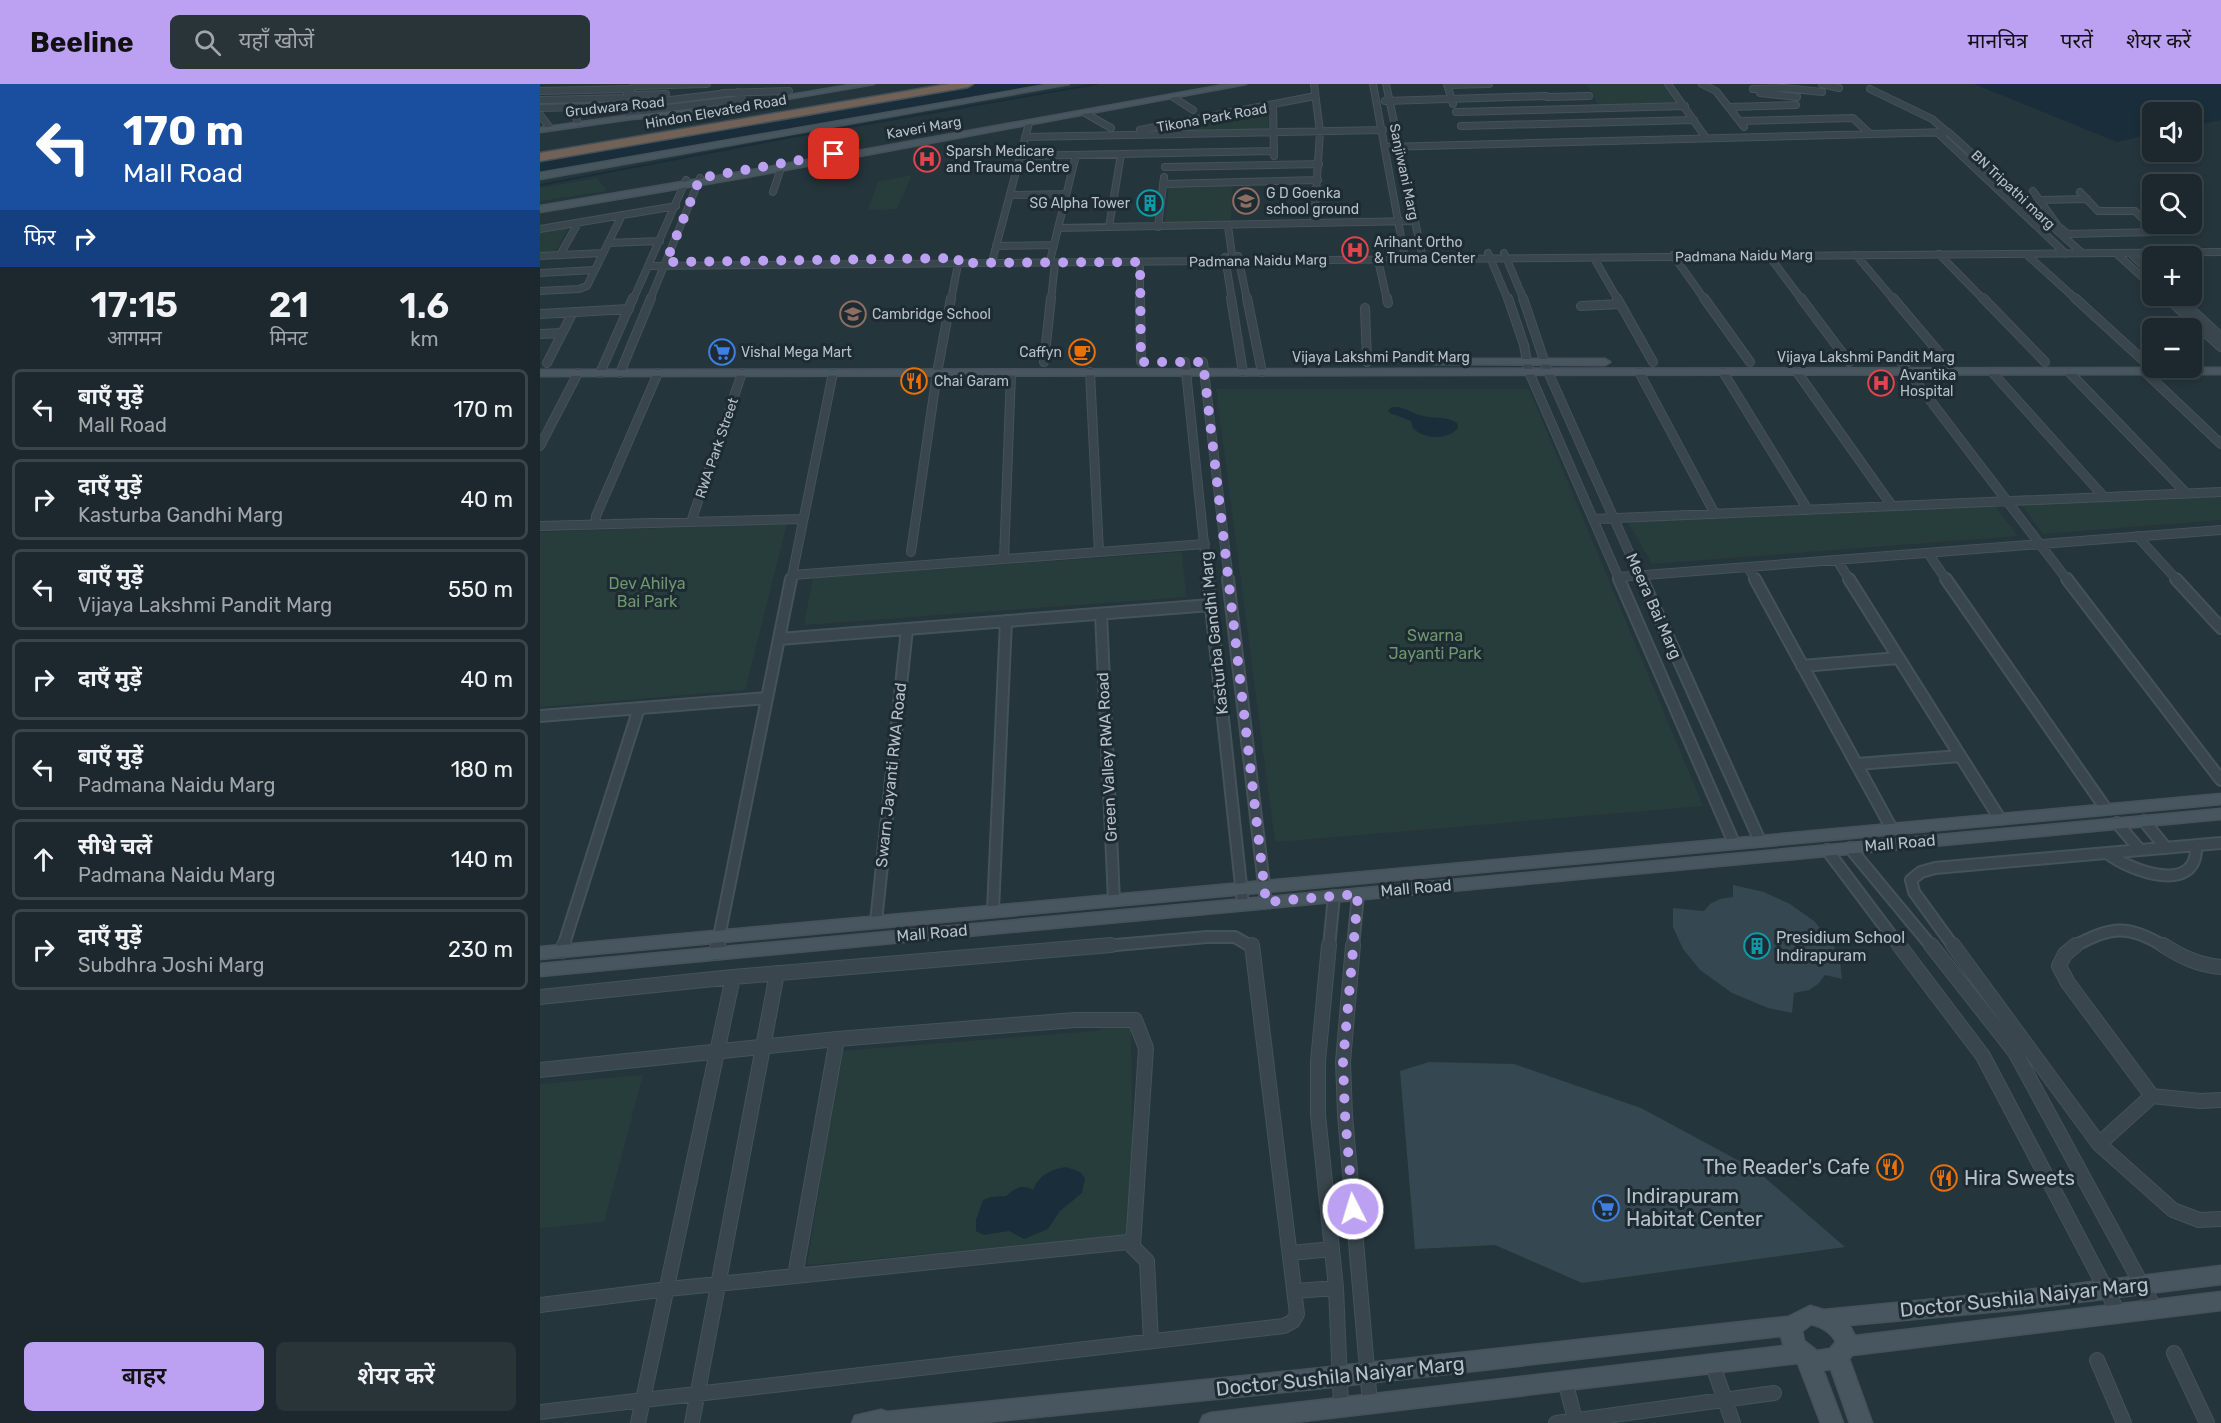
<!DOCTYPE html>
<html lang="hi">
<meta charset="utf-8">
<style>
body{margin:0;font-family:Rubik,"Noto Sans Devanagari",sans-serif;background:#293439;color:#f1f3f6;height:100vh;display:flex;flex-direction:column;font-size:22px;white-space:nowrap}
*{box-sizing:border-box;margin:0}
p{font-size:20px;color:#a0a6aa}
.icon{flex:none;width:33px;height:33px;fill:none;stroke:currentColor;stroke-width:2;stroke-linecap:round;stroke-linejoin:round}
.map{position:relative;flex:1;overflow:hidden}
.sheet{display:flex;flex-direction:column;background:#1c282d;width:540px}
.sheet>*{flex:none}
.banner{background:#1a4fa0;color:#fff;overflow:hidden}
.fabs{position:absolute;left:1602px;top:18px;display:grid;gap:12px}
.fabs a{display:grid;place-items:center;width:60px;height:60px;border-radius:9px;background:#1c282d;box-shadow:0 3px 9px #0003,0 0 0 2px #3a4449;font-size:30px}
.pin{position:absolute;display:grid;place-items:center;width:51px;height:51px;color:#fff;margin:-26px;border-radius:12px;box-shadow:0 3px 9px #0006}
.me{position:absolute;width:66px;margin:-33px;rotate:355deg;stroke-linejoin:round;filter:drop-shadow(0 0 4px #0008)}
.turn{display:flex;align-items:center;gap:21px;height:126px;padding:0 24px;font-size:27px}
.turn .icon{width:78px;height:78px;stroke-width:2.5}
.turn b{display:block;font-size:42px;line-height:51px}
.then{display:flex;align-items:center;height:57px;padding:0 24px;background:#0003;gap:12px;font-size:22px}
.eta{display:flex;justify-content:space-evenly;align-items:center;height:102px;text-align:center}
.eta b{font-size:36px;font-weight:600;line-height:42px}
.cta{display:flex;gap:12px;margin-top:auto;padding:12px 24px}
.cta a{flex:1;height:69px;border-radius:9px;background:#bca0f2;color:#111;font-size:24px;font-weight:600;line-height:69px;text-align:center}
.cta a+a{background:#293439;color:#f1f3f6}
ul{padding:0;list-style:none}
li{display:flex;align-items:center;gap:18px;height:81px;margin:0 12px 9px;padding:0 12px;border:3px solid #3a4449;border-radius:9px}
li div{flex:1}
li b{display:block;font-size:22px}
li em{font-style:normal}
header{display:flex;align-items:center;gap:36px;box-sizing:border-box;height:84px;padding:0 30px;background:#bca0f2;color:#111}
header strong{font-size:28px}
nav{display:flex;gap:33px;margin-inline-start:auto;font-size:21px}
.search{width:420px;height:54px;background:#293439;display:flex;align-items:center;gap:15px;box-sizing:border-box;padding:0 21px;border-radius:9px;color:#a0a6aa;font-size:22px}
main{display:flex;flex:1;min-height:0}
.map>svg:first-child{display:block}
.green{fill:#273d3b}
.water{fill:#192e3a}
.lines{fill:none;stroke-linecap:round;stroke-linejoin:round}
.stream{stroke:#192e3a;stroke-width:2}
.building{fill:#354750}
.street-far3-casing{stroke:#455259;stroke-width:8}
.street-far2-casing{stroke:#455259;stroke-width:10}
.street-far1-casing{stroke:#455259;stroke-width:14}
.street-casing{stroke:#455259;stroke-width:16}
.secondary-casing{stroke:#455259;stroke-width:3}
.highway-casing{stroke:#445158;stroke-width:3}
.street-far3{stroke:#39464d;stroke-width:6}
.street-far2{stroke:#39464d;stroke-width:8}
.street-far1{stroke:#39464d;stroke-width:10}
.street{stroke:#39464d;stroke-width:14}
.secondary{fill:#47565f;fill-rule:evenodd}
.highway{fill:#726157;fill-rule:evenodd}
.route{stroke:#bca0f2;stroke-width:10;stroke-dasharray:0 18}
.labels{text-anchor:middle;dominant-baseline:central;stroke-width:6;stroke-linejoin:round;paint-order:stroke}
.far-street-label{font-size:14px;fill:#b5c1c8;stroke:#1e2b32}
.far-poi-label{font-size:14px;fill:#b5c1c8;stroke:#1e2b32;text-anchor:start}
.park-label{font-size:16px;fill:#6e976d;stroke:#1e2b32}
.street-label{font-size:16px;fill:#b5c1c8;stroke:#1e2b32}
.poi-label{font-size:16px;fill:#b5c1c8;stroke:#1e2b32;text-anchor:start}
.near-poi-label{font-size:20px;fill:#b5c1c8;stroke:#1e2b32;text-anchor:start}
.near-street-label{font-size:20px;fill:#b5c1c8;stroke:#1e2b32}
</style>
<header>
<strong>Beeline</strong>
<div class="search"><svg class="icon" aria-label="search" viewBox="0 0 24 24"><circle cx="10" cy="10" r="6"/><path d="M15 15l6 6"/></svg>यहाँ खोजें</div>
<nav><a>मानचित्र</a><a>परतें</a><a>शेयर करें</a></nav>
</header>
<main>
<section class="sheet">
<div class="banner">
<div class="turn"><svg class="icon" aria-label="left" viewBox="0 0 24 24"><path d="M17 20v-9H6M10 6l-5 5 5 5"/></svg><div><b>170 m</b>Mall Road</div></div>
<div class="then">फिर<svg class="icon" aria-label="right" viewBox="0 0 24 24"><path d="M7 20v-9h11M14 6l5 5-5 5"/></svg></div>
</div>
<div class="eta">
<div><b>17:15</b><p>आगमन</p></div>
<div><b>21</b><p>मिनट</p></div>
<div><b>1.6</b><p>km</p></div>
</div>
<ul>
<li><svg class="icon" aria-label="left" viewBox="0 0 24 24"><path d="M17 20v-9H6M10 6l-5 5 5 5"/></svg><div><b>बाएँ मुड़ें</b><p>Mall Road</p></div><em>170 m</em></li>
<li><svg class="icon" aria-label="right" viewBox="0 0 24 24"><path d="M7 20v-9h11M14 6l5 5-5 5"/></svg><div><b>दाएँ मुड़ें</b><p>Kasturba Gandhi Marg</p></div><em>40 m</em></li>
<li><svg class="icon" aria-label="left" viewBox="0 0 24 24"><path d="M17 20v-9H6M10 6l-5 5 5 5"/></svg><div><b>बाएँ मुड़ें</b><p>Vijaya Lakshmi Pandit Marg</p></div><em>550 m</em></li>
<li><svg class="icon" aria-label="right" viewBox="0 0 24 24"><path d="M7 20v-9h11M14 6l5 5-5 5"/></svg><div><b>दाएँ मुड़ें</b></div><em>40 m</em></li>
<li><svg class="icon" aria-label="left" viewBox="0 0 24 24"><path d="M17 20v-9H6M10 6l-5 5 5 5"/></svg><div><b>बाएँ मुड़ें</b><p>Padmana Naidu Marg</p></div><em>180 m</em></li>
<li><svg class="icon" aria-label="ahead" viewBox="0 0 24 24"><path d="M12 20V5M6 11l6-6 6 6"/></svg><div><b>सीधे चलें</b><p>Padmana Naidu Marg</p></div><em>140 m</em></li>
<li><svg class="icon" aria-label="right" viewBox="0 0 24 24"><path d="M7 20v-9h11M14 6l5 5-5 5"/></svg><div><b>दाएँ मुड़ें</b><p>Subdhra Joshi Marg</p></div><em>230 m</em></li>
</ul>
<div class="cta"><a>बाहर</a><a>शेयर करें</a></div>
</section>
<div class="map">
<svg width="1681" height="1339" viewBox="0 0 1681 1339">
<rect width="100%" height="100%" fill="#25353c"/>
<path class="green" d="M1046 0H1125L1139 20 1060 23Z
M728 24V47L601 49Z
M372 91 357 125 328 126 338 98Z
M57 94 67 107 0 117V104Z
M692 101 691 139 625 141 629 102Z
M29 143 15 169H0V148Z
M676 305H989L1163 722 735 758Z
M1681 410V436L1503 450 1480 419Z
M1454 421 1478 452 1112 480 1088 438Z
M247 440 205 606 0 623V448Z
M642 468 646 513 264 541 273 494Z
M595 936 591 943 593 1151 267 1181 301 967 554 947Z
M103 991 64 1138 0 1144V1000Z"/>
<path class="water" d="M428 0H515L0 89V72Z
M1434 0H1681V36L1652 42V28H1612V50L1577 58Z
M852 323C866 322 871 330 884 332 896 335 907 332 917 339L918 344C908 356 884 356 873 344L871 337 850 329 848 326Z
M526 1083 540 1088 545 1094 542 1109 520 1127 508 1145 484 1155 469 1147 444 1151 436 1147V1136L443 1116 451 1113 466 1112C475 1104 482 1099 493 1106 500 1090 510 1086 526 1083Z"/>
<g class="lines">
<path class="stream" d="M0 101 246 54 557 0"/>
</g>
<path class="building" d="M1193 801 1224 808 1250 820 1274 837 1292 858 1300 876 1302 895 1285 891 1278 900 1269 906 1254 909 1252 929 1228 924 1192 909 1160 886 1143 865 1133 843V824L1164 827 1170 820 1180 815 1193 813Z
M889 978 974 980 1101 1024 1216 1086 1305 1163 1042 1199 955 1161 875 1165 860 987Z"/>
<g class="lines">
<g class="street-far3-casing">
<path id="street-far3" d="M774 0 780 48 774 139
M833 0 865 175
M846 0 883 175
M907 0 913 20
M1128 0 1166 54
M1162 0 1176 7 1204 43
M1282 0 1299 4
M907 1 949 0
M94 2 167 0
M1213 5 1244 4 1282 8
M1330 5 1392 35 1406 47
M0 7 92 5
M183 9 249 7
M1220 9 1257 13
M87 11 126 10
M633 13 653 26
M1007 13 1049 12
M0 16 85 14
M845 17 1006 12
M733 21 734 72
M1190 23 1256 21
M1 24 81 22 188 9
M31 24 39 40
M916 28 1145 22
M87 29 202 15 198 8
M545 29 571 44
M0 31 10 44
M1200 37 1313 34 1330 50
M921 42 1154 36
M600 46 775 12
M1397 48 1526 170
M485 53 843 46
M845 63 1408 48 1542 169
M480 72 733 67
M625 83 779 80
M623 100 778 96
M1493 107 1518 142 1528 150 1616 148 1595 127H1558L1540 108
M233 108 241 84
M470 111 526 110
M1499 116 1547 115
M688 142 692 171
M569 143 581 70
M618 143 624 93
M518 144 875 137
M0 145 136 122
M68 159 120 157
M456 162 514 161
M948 169 968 216
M964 169 984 216
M1576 169 1612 202
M1590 169 1612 190
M1399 170 1444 216
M1486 170 1537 216
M20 171 38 139
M1133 171 1165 216
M1316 171 1354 216
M0 172 63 169
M698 172 707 216
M1229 172 1262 216
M511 173 536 71
M685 173 692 216
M453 174 489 39
M1054 174 1078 216
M838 176 847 216
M600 178V216
M109 182 1681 168
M0 189 54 186
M0 207 39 205 47 202 82 131
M1624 212 1628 216
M1636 212 1640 216
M93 216 146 96
M110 216 160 94
M411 216 419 175
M511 216 515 179"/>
</g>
<g class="street-far2-casing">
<path id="street-far2" d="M600 214 601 278
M691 214 703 288
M707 214 722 288
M847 214 848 219
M968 214 984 261 989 288 1080 497
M983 214 1008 288 1102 497
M1077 214 1113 278
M1164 214 1210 278
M1261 214 1309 278
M1353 214 1407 278
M1443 214 1505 278
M1535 214 1604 277
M1627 214 1681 263
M1639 214 1681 253
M1041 222 1080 220
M825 224 827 278
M0 230 89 225
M0 250 22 249
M504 278 511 214
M645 278 668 497
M663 278 689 497
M1361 278 1528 497
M7 279 33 228
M550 288 559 468
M1099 288 1175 430
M1183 288 1268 426
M1257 288 1352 422
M1452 288 1564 413
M1529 288 1646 409
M1605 288 1681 360
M60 289 93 214
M80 289 111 214
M0 362 38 289
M1054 435 1681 408
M151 438 202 289
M55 441 56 432 118 289
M0 442 263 435
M1597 452 1638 497
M371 468 397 289 411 214
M1388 469 1407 497
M464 475 471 289
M1297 476 1310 497
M1208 483 1216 497
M252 491 665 460
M1079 493 1681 446
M251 497 293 289"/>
</g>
<g class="street-far1-casing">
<path id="street-far1" d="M668 495 703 820
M688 495 726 818
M1079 495 1194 759
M1102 495 1220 757
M1215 495 1352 745
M1309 495 1460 735
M1406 495 1566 725
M1527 495 1681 696
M1636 495 1681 544
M561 530 574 816
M239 555 671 521
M1262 582 1358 574
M0 632 227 614
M1317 680 1420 672
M1604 737 1626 764
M1577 739 1600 766
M1310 764 1392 863
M1287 766 1360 863
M1567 769C1590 787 1658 812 1656 762
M453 826 466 537
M336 838 367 545
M23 863 99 624
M177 863 251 495
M553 863 667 853H695L712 863
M789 863 794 812
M813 863 818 810
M1414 863 1374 808 1371 796 1381 788 1395 784 1681 759
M1533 863C1570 842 1589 840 1625 863"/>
</g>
<g class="street-casing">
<path id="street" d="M789 861 778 977V1031L796 1204 801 1322
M813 861 803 978 805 1031 830 1319
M1359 861 1443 972 1579 1230
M1391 861 1475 968 1615 1225
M1413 861 1559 1060 1633 1126 1659 1136 1681 1135
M1536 861 1525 870 1519 882 1528 899 1612 1012
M1623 861C1642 873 1658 881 1681 883
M22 867 24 861
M176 869 178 861
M0 913 193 893 571 861
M0 986 297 955 535 936H595L606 964 593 1162
M1559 1060 1612 1012 1660 1017 1681 1016
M751 1169 792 1165
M255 1192 297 955
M755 1207 796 1204
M0 1221 128 1205 588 1158 607 1177 611 1257
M1634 1269 1667 1339
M1557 1276 1584 1339
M1172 1279 1193 1339
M1025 1297 1036 1339
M0 1328 744 1242 753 1237 757 1230 712 861
M98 1339 193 893
M152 1339 237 889
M1016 1339 1234 1309"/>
</g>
<g class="secondary-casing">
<path id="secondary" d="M316 0H334L166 29 91 35 0 48V44L91 31 166 25Z
M512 0H529L0 95V89Z
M689 0H706L207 93 0 128V122L207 87Z
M897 275H1065L1070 278 1065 281 893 280 892 278Z
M1681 284V290L0 292V286Z
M1681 710V720L0 875V863Z
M1681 725V735L0 892V880Z
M1681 1182V1200L1481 1225 1309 1241 1315 1252 1681 1208V1226L1312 1271 1309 1275 1332 1339H1310L1291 1285 1283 1286 1303 1339H1281L1258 1279 746 1339H660L663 1332 671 1329 1244 1262 1241 1252 773 1305 436 1339H312L315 1332 341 1326 347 1328 773 1285 1248 1233 1270 1222 1284 1226 1481 1207ZM1271 1240C1281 1242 1292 1249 1296 1258L1290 1265 1277 1267 1264 1257 1262 1247Z"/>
</g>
<g class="highway-casing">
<path id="highway" d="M409 0H433L428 3 0 77V69Z"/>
</g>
<use href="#street-far3" class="street-far3"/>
<use href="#street-far2" class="street-far2"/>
<use href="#street-far1" class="street-far1"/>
<use href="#street" class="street"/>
<use href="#secondary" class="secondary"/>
<use href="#highway" class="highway"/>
</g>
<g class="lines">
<path class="route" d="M294 70 160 94 126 178 419 174 418 179 600 178 601 278H663L726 818 818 810 803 978 805 1031 813 1125"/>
</g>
<defs>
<g id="hospital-ring" transform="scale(1.35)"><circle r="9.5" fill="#1e2b32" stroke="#e0444e" stroke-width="1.5"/><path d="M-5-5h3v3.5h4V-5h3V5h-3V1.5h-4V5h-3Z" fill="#e0444e"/></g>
<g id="school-ring" transform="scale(1.35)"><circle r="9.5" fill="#1e2b32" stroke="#8d6e63" stroke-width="1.5"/><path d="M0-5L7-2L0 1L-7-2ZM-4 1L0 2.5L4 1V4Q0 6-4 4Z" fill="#8d6e63"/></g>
<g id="building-ring" transform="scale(1.35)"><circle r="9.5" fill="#1e2b32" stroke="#0f9aa8" stroke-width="1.5"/><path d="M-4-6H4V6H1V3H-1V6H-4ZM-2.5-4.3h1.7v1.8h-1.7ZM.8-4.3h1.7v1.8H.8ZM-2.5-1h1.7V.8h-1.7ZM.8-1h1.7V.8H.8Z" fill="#0f9aa8"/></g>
<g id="supermarket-ring" transform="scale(1.35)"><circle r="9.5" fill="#1e2b32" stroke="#3f7fe0" stroke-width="1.5"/><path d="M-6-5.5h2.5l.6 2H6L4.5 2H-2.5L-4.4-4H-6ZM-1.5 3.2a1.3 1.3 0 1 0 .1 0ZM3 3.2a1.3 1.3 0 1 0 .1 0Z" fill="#3f7fe0"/></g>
<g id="cafe-ring" transform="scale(1.35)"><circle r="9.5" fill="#1e2b32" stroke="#e8710a" stroke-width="1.5"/><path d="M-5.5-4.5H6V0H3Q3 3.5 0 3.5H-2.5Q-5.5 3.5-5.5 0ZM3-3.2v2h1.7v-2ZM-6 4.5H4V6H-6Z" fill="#e8710a"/></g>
<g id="restaurant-ring" transform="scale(1.35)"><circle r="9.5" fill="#1e2b32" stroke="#e8710a" stroke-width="1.5"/><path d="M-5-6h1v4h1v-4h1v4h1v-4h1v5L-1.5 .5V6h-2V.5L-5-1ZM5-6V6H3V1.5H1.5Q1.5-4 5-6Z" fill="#e8710a"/></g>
</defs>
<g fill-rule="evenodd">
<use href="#hospital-ring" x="387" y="75"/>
<use href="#school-ring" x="706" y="117"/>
<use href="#building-ring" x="610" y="119"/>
<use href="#hospital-ring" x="815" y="166"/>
<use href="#school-ring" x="313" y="230"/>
<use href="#supermarket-ring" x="182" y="268"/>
<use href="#cafe-ring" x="542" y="268"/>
<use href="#restaurant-ring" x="374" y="297"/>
<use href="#hospital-ring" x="1341" y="299"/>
<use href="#building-ring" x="1217" y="862"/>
<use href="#restaurant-ring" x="1350" y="1083"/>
<use href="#restaurant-ring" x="1404" y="1094"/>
<use href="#supermarket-ring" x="1066" y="1124"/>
</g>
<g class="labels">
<g class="far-street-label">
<text transform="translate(75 23) rotate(-6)">Grudwara Road</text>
<text transform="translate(176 28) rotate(-10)">Hindon Elevated Road</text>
<text transform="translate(672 34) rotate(-10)">Tikona Park Road</text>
<text transform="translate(384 44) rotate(-10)">Kaveri Marg</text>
<text transform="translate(864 88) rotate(78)">Sanjiwani Marg</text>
<text transform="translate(1473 106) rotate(43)">BN Tripathi marg</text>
<text transform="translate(1204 172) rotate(-1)">Padmana Naidu Marg</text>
<text transform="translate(718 177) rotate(-1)">Padmana Naidu Marg</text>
<text x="841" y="273">Vijaya Lakshmi Pandit Marg</text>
<text x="1326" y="273">Vijaya Lakshmi Pandit Marg</text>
<text transform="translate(177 364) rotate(-71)">RWA Park Street</text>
</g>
<g class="far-poi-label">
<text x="406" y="67">Sparsh Medicare<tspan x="406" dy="16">and Trauma Centre</tspan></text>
<text x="726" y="109">G D Goenka<tspan x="726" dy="16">school ground</tspan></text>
<text x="590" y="119" text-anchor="end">SG Alpha Tower</text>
<text x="834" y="158">Arihant Ortho<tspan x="834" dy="16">&amp; Truma Center</tspan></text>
<text x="332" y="230">Cambridge School</text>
<text x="201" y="268">Vishal Mega Mart</text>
<text x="522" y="268" text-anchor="end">Caffyn</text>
<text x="1360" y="291">Avantika<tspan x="1360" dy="16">Hospital</tspan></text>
<text x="394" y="297">Chai Garam</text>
</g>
<g class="park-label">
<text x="107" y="499">Dev Ahilya<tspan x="107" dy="18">Bai Park</tspan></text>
<text x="895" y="551">Swarna<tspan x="895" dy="18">Jayanti Park</tspan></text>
</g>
<g class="street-label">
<text transform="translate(1114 522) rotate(66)">Meera Bai Marg</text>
<text transform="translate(674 549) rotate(-96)">Kasturba Gandhi Marg</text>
<text transform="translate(567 673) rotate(-93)">Green Valley RWA Road</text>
<text transform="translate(351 691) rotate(-84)">Swarn Jayanti RWA Road</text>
<text transform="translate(1360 759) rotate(-5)">Mall Road</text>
<text transform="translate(876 804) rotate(-5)">Mall Road</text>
<text transform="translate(392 849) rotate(-5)">Mall Road</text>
</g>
<g class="poi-label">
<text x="1236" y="853">Presidium School<tspan x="1236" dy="18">Indirapuram</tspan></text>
</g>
<g class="near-poi-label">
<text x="1330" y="1083" text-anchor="end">The Reader's Cafe</text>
<text x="1424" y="1094">Hira Sweets</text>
<text x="1086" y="1112">Indirapuram<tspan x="1086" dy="23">Habitat Center</tspan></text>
</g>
<g class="near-street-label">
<text transform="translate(1484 1213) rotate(-6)">Doctor Sushila Naiyar Marg</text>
<text transform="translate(800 1292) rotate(-6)">Doctor Sushila Naiyar Marg</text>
</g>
</g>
</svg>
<div class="fabs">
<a><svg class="icon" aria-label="sound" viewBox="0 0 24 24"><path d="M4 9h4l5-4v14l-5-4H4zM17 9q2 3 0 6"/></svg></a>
<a><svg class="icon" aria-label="search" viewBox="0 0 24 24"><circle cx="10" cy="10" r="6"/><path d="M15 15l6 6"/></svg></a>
<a>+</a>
<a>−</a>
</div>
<div class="pin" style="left:294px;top:70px;background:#d93025"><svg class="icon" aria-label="arrive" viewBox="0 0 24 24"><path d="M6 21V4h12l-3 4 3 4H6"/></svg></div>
<svg class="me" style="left:813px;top:1125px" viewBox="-20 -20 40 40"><circle r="17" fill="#bca0f2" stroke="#fff" stroke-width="3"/><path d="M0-11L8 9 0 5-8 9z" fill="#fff"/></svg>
</div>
</main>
